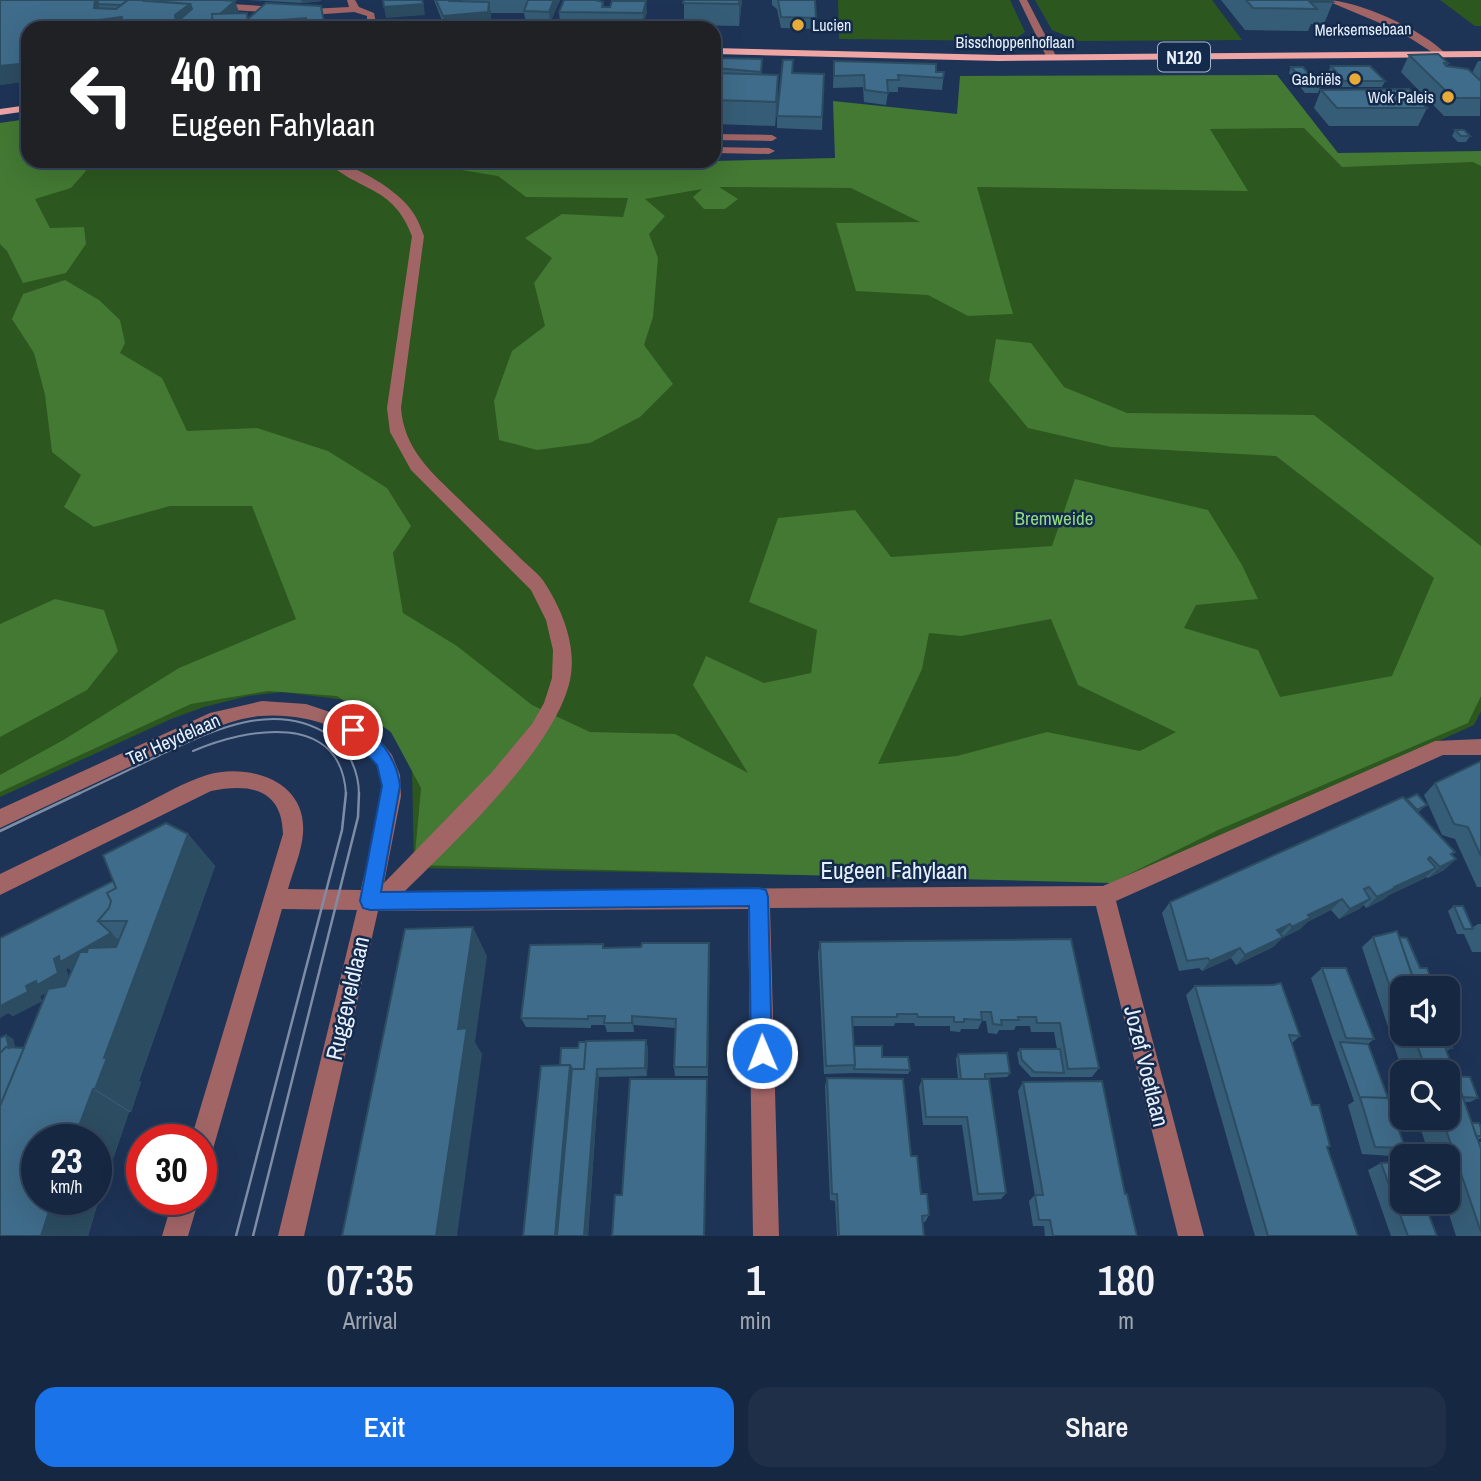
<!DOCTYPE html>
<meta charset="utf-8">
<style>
body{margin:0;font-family:"Archivo Narrow",sans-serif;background:#1f2f48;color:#f1f3f6;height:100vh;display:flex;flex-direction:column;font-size:26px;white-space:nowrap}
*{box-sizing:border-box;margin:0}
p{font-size:23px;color:#9ea5b1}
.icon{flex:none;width:38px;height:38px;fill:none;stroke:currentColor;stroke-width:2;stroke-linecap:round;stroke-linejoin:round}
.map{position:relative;height:1236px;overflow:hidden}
.sheet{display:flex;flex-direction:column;background:#162741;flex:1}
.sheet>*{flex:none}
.top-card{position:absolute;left:21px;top:21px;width:700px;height:147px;border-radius:21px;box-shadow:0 7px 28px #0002,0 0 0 2px #35445a;background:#202124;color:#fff;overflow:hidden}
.fabs{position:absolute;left:1390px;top:976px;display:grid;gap:14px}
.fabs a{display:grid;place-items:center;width:70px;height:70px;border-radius:14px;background:#162741;box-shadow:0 7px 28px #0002,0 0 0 2px #35445a;font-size:35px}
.speed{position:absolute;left:21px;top:1124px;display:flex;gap:14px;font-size:35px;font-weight:700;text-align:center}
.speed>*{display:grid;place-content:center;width:91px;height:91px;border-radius:50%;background:#162741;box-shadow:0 7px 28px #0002,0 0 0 2px #35445a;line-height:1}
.speed small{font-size:18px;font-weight:400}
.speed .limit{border:10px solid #d22;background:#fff;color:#111}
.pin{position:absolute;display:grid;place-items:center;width:60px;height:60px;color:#fff;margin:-30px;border:4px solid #fff;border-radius:50%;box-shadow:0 2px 7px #0007}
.me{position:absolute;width:77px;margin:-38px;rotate:359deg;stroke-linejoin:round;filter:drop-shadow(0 0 5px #0008)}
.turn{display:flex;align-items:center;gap:24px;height:147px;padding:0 35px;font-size:32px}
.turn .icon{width:91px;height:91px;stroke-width:2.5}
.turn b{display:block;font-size:49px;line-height:60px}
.eta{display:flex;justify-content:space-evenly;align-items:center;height:119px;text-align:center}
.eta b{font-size:42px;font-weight:600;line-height:49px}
.button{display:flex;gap:14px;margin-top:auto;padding:14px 35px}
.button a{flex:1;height:80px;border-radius:21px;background:#1a73e8;color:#fff;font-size:28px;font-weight:600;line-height:80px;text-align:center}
.button a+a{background:#1f2f48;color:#f1f3f6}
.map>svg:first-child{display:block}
.green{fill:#2c571f}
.forest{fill:#437933;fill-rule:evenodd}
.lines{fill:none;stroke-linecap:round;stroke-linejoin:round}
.minor{fill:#a26566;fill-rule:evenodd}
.major{fill:#f0a5a5;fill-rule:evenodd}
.tram-far1{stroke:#7e8da6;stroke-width:2}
.tram{stroke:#7e8da6;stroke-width:2.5}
.wall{fill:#365d77;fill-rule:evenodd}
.shaded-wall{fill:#2c4c61}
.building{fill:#3f6c8a;stroke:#2c4c61;stroke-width:2;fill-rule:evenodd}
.route{fill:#1a73e8;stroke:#114b97;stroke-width:2}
.poi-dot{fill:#e8ab37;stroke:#142a4c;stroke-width:2.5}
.labels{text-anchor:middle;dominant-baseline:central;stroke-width:5;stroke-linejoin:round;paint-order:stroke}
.far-poi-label{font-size:16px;fill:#e7f0fd;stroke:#142a4c;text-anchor:end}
.far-street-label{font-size:16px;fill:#e7f0fd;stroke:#142a4c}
.shield{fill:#142a4c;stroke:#a8b5c8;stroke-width:2}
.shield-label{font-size:18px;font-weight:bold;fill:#e7f0fd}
.park-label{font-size:19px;fill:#91db7c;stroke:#142a4c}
.street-label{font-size:19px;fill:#e7f0fd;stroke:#142a4c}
.near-street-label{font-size:23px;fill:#e7f0fd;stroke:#142a4c}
</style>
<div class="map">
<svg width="1481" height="1236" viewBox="0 0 1481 1236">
<rect width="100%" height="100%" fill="#1e3457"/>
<path class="green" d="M838 0H1010L1025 32 1012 41 839 39Z
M1035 0H1212L1242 40 1079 41 1052 30Z
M1440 0H1481V26H1475Z
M1276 77 1338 154 1481 152V711L1474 725 1128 881 414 868 412 767 385 723 345 700 282 692 248 696 204 707 171 719 0 797V123L28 119V161H576L971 166Z"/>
<path class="forest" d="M1277 75 1338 153 1481 151V166L1473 162 1342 167 1304 128 1210 129 1248 191 977 187 1013 314 968 316 928 295 856 291 836 223 920 222 851 188 719 187 738 199 725 209H704L693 197 702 189 645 199 665 216 649 234 658 258 653 317 644 345 673 384 640 417 590 443 537 450 499 440 494 401 512 351 545 326 534 283 552 258 525 238 562 214 623 217 628 198 526 197 498 176 407 161H714L835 158 833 101 957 114 960 76Z
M28 119V161H75L86 171 71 188 35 199 50 228 84 227 86 244 66 273 23 283 7 251 0 244V123Z
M65 280 99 300 120 320 125 343 120 353 162 378 187 431 257 428 328 451 387 488 411 526 393 553 403 613 457 646 532 705 590 732 675 734 748 773 693 685 706 656 764 683 811 673 817 630 749 602 778 518 855 510 891 557 1052 546 1075 479 1208 510 1242 565 1258 599 1196 605 1184 628 1258 650 1280 697 1392 676 1434 578 1276 456 1111 447 1028 428 989 381 996 339 1031 343 1064 387 1127 413 1314 415 1481 546V696L1468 723 1218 830 1111 883 414 865 421 788 391 732 337 696 268 691 191 704 0 792V775L65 739 179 668 296 619 252 506H170L94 527 64 507 81 475 52 452 45 395 34 353 12 319 23 294ZM1051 619 1078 685 1176 732 1140 751 1047 732 957 756 878 764 922 669 929 633 961 636Z
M55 599 104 610 118 651 87 690 0 737V624Z"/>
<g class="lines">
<path class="minor" d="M347 0H355L359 7 374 13 377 28H367V16L354 12 310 15 215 9 211 6 215 3 310 9 349 7Z
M1019 0H1027L1057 58 1055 60 1047 58Z
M1325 0C1358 0 1423 30 1446 54L1438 56 1399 31Z
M718 48 723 51 719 74 714 77V50Z
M714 134 772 135 777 138 772 141 714 140Z
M714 147 769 148 775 151 769 154 714 153Z
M326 161C349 161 394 188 408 206 416 215 420 225 424 236L401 408C404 449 431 472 459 499 479 519 500 538 520 558 528 566 540 574 546 585 563 612 577 647 570 680 555 749 455 841 405 891L1103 886 1435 741 1481 739V755H1443L1116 901 1204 1236H1178L1096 906 770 908 779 1236H753L748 909 378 911 304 1236H278L357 910 282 909 213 1149 210 1158 201 1161V1139H191L283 834C282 789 250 783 211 791L0 895V874C46 852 93 829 139 807 161 796 184 782 207 775 248 763 307 780 303 833 302 851 293 871 288 889L361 890C367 859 388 807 380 775 368 728 302 712 260 716 238 718 219 726 199 734L0 828V809L210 713 262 701 306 704 357 721 375 734 392 755 400 775 401 796 384 883 492 772 532 724 544 703 552 678 553 650 546 620 531 590 411 470 390 432 387 408 412 236C393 185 359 192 326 161Z
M173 1199H199L188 1236H162Z"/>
<path class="major" d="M714 48 999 55 1481 51V57L999 61 714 54Z
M28 105V111L0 115V109Z"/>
<path class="tram-far1" d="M193 751C246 728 342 710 346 795
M76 795C103 782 131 769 158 756 211 731 274 699 329 735 349 748 359 772 359 795"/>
<path class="tram" d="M0 831 80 793
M236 1236 342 830 346 793
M253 1236 358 817 359 793"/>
</g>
<path class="wall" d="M0 0H221L239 12 237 13 249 18 321 6 326 28H28V81L0 85Z
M248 0H321V1L302 3Z
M434 0 462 1V0H560L550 23H526L524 13H491L490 24 445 28Z
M684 0H742L739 26 684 25Z
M772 0H815L816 18V29L781 28 777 9 772 5Z
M1221 0H1331L1333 2 1324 24H1311L1308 31 1245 30Z
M603 2 604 7 647 12 643 25 560 23 559 12Z
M1409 55 1448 63 1447 66 1472 73 1478 61H1481L1480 116H1444L1401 72Z
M762 59V74L778 98 775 126 714 124V73H716L715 68Z
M834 61 944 72 942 90 898 87V92H888L886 105 864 102 863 87 833 88Z
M1331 66 1385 81 1382 87H1342L1328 72Z
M1291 67 1320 87 1318 93H1305L1289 73Z
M793 73 824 74 822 130 777 128V116Z
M1321 90 1427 108 1418 126H1329L1314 108Z
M1455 130 1470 136 1466 142H1458L1452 136Z
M1481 761V887H1477L1455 839 1442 835 1424 795 1435 783Z
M1407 799 1427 805 1418 812 1455 852 1452 855 1456 859 1444 870 1428 878 1426 877 1423 879 1389 895 1384 899 1366 908 1364 905 1359 909 1339 919 1331 910 1307 922 1300 929 1282 938 1273 947 1236 965 1231 958 1202 971 1199 968 1179 971 1162 913 1170 902Z
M188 834 215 866 139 1081 141 1082 131 1112H129L111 1165 113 1166 102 1199H99L88 1236H0L6 1035 13 1039 15 1048H24L47 992 40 996 42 1001 13 1016 8 1013 0 1018V938L113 881ZM68 968 72 971 69 977 66 969ZM96 1139V1199H37Z
M1454 906 1472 928 1478 924H1481V952H1472L1464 934H1457L1448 911Z
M1373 937H1399L1434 988 1402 989V1034H1447L1452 1048 1446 1051 1455 1076 1478 1098 1470 1102H1464L1472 1123 1481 1128V1138L1478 1140V1142H1481V1236H1456L1445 1202H1447V1157H1430L1417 1118H1447V1073H1403L1362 947Z
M1071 939 1099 1068 1092 1077H1031L1019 1064 1017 1053 1020 1049H1057L1054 1032H1031L1030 1026H1016L1014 1030H999L997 1034 988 1033 986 1021H982L978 1029H961L960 1032 950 1031V1026H915L914 1023H895L894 1026H853L854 1046 882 1057 910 1070 908 1074 853 1073 824 1074 818 953 820 942Z
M709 943 708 1076H675L674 1067 676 1028 634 1025V1032H607L605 1025H591V1028L526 1027 521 1018 604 948 641 947Z
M1322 968 1374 1039 1368 1044 1405 1148 1392 1156 1362 1154 1348 1105 1354 1101 1311 978Z
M1195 986 1300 1036 1292 1043 1312 1105 1330 1146 1327 1148 1358 1236H1255L1186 995Z
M646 1040 648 1049 647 1076 599 1077 588 1236H523L560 1065 578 1048Z
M958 1054 1010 1073 1007 1077 985 1078 1006 1193 1001 1199 973 1201 962 1125H923L919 1087 922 1079H958L956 1059Z
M827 1078 911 1156 921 1194 929 1215 925 1222H923L924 1236H837L835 1201 830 1200 825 1086Z
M1023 1082 1125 1194 1137 1236H1045L1044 1226H1033L1029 1201 1035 1195 1018 1091Z
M1381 1163 1437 1236H1391L1368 1170Z"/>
<path class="shaded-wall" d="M95 0H101L98 4 102 15 122 17 126 28H92Z
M301 0H321V1L302 3Z
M423 0 425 15 386 18 384 7Z
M554 0H560L550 23 549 12Z
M739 0H742L739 26Z
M235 1 239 12 221 28 214 20Z
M646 1 647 12 643 25V13Z
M489 2 491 13 490 24 445 28 443 16Z
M190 4 196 20 187 28H144L175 15Z
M306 18 309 28H284L282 20Z
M28 63V81L0 85V66Z
M778 75V98L775 126 776 102Z
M188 834 215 866 139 1081 141 1082 131 1112 95 1089 104 1058Z
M1456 859 1444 870 1428 878 1440 867Z
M1436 868 1423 879 1389 895 1384 899 1366 908 1377 897 1394 887Z
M1342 899 1331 910 1307 922 1300 929 1282 938 1292 927 1308 915Z
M1370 899 1359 909 1339 919 1350 909Z
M1290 924 1280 935 1277 930Z
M473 927 487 956 475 1042 482 1054 457 1236H436L458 1029Z
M111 933 122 943 73 972 68 968 66 969 71 983 50 994 47 992 40 996 42 1001 13 1016 8 1013 0 1018V1003L54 959Z
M1283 937 1273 947 1236 965 1245 955Z
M709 943 710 953 708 1076 707 1067Z
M1240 948 1231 958 1202 971 1210 961Z
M632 1016 634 1025V1032L632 1023Z
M6 1035 13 1039 17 1054 0 1094Z
M646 1040 648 1049 647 1076 645 1068Z
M570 1065 575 1078 562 1236H555Z
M597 1069 599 1077 588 1236H584Z
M707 1079 705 1236H704Z
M93 1089 129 1112 111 1165 113 1166 102 1199 96 1196V1139H74Z
M96 1197 99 1199 88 1236H41L53 1199H96Z"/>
<path class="building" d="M0 0H95L94 8 116 9 128 0H145L144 1 190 4 175 15 176 23 172 25 144 28H121L122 17 92 21V28H28V63L0 66Z
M98 0H128L121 5 98 4Z
M154 0H221L235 1 220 14H212L213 28H178V21L192 9 190 4 153 1Z
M383 0H422L423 4 384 7Z
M436 0H449V1L489 2 488 12 443 16Z
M528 0H554L549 12 524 11Z
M564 0H595L603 2 602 7H610L612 1H646L643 13 559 12Z
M684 0H739V4L683 3Z
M778 0H815L816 18 781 17Z
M1246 0H1331L1333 2H1310L1317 9 1253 8Z
M266 3 321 6 325 28H250L249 18ZM306 18 307 22 283 23 282 20Z
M247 13 248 28H213L212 14Z
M122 23 121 28H95V26Z
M1438 54 1448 63H1444L1446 66 1468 69 1481 81V98H1453L1409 55Z
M717 58 762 59 761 72 715 68Z
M783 60H793L792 73 824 74 822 117 777 116Z
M834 61 936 64V72H944L943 78 898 75 899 80H887L888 93 865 90 864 75 834 76Z
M1331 66H1370L1385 81H1344Z
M1291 67H1303L1320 87H1308Z
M714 73 778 75 776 102 714 100Z
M1409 89 1427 108H1337L1321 90Z
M1455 130H1464L1470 136H1461Z
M1481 761V856L1468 827 1454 824 1435 783Z
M1417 794 1427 805 1417 810 1407 799Z
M1403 797 1455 852 1451 854 1456 859 1440 867 1430 857 1428 859 1436 868 1394 887 1395 888 1377 897 1369 887 1364 889 1370 899 1350 909 1342 899 1308 915 1310 918 1292 927 1290 924 1277 930 1283 937 1245 955 1240 948 1210 961 1208 958 1187 961 1170 902Z
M166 823 188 834 104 1058H107L95 1089H93L74 1139H37V1199H53L41 1236H0V1106L48 989 65 986 80 952H87L88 948 116 947 127 921H98L109 908 111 901 107 893 116 888 103 855Z
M113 881 116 888 107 893 111 901 109 908 98 921 111 933 60 962 59 956 54 959 58 973 37 985 36 981 26 986 28 992 0 1006V938Z
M1454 906H1463L1473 929H1464Z
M473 927 458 1029 467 1028 436 1236H342L405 929Z
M1397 931 1417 989H1402V1022L1373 937Z
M1399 937 1407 938 1420 968H1427L1434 988 1416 987Z
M1071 939 1099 1068 1068 1069 1060 1023H1037L1036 1017H1018L1019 1020H1001L1002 1025 993 1024 991 1012H981L982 1020 964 1019V1022H954V1017H918L917 1014H897V1017H852L855 1065 826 1066 820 942Z
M642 943H709L707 1067H674L676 1019 632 1016V1023H604L605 1016H588V1019L521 1018 530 945 603 944V948L641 947Z
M1322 968H1346L1374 1039 1346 1038Z
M1281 983 1300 1036 1289 1035 1312 1105H1319L1330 1146 1327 1147 1358 1236H1268L1195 986 1273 985Z
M1406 1034H1432L1433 1037 1414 1036 1408 1041Z
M1432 1034H1447L1452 1048 1445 1047 1442 1038 1433 1037Z
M6 1035 9 1048 6 1047 0 1053V1038Z
M1414 1036 1442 1038 1481 1149V1232L1442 1118H1447V1073H1427Z
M646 1040 645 1068 597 1069 584 1236H557L572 1069H584L586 1041Z
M579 1042H586L584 1069H572L570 1065H560L561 1048H578Z
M1340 1042 1368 1044 1388 1098 1360 1097 1361 1101Z
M854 1046H882V1057H908L910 1070 854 1069 855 1065Z
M6 1047 24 1048 0 1106V1053Z
M1020 1049H1060L1064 1073 1034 1072 1022 1060Z
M1007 1053 1010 1073 985 1074V1079H961L958 1054Z
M570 1065 555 1236H523L541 1066Z
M1455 1076 1470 1077 1478 1098 1463 1097Z
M827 1078 903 1079 911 1156H917L921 1194H927L929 1215 922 1216 924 1236H839L837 1194H832Z
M630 1079H707L704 1236H612L615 1195H622Z
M922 1079H989L1006 1193 978 1194 967 1117H926Z
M1102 1081 1125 1194H1127L1137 1236H1053L1050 1220H1039L1035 1195H1043L1023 1082Z
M1360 1097 1388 1098 1405 1148 1375 1147Z
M1472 1123H1479L1481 1128V1136H1476Z
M1402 1162V1202H1424L1437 1236H1408L1381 1163Z"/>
<path class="route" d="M353 723C379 732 397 760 400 786L381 892 759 888 766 890 768 897 772 1053 769 1061 762 1064 754 1061 751 1053 749 906 370 910 363 908 360 901 382 786 377 765 344 730 347 725Z"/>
<g class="poi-dot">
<circle cx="798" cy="25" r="7"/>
<circle cx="1355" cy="79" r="7"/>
<circle cx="1448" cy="97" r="7"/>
</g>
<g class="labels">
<g class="far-poi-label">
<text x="812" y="25" text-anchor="start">Lucien</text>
<text x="1341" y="79">Gabriëls</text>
<text x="1434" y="97">Wok Paleis</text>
</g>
<g class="far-street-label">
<text transform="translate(1363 29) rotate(-1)">Merksemsebaan</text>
<text x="1015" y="42">Bisschoppenhoflaan</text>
</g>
<rect class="shield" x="1158" y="42.5" width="52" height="29" rx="5"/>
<g class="shield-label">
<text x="1184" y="57">N120</text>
</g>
<g class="park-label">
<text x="1054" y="518">Bremweide</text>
</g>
<g class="street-label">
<text transform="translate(173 739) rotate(-24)">Ter Heydelaan</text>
</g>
<g class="near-street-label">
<text x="894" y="870">Eugeen Fahylaan</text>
<text transform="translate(347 998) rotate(-77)">Ruggeveldlaan</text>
<text transform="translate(1147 1066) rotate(76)">Jozef Voetlaan</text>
</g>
</g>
</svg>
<div class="fabs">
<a><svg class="icon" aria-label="sound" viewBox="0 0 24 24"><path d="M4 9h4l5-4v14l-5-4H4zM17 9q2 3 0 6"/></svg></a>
<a><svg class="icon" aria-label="search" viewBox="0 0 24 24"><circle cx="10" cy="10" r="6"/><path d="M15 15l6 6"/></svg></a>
<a><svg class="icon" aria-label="layers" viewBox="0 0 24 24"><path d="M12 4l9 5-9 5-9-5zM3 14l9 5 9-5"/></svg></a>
</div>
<div class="speed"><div>23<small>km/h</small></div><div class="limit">30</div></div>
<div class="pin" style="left:353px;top:730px;background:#d93025"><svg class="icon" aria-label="arrive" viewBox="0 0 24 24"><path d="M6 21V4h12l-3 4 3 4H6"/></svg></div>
<svg class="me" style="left:762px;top:1053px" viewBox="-20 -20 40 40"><circle r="17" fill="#1a73e8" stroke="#fff" stroke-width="3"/><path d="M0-11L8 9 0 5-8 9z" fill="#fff"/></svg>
<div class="top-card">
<div class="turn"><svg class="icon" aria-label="left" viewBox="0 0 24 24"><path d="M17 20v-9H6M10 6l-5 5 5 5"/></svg><div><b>40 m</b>Eugeen Fahylaan</div></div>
</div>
</div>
<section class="sheet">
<div class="eta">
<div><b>07:35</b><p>Arrival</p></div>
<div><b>1</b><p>min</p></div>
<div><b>180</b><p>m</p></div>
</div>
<div class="button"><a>Exit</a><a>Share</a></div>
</section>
